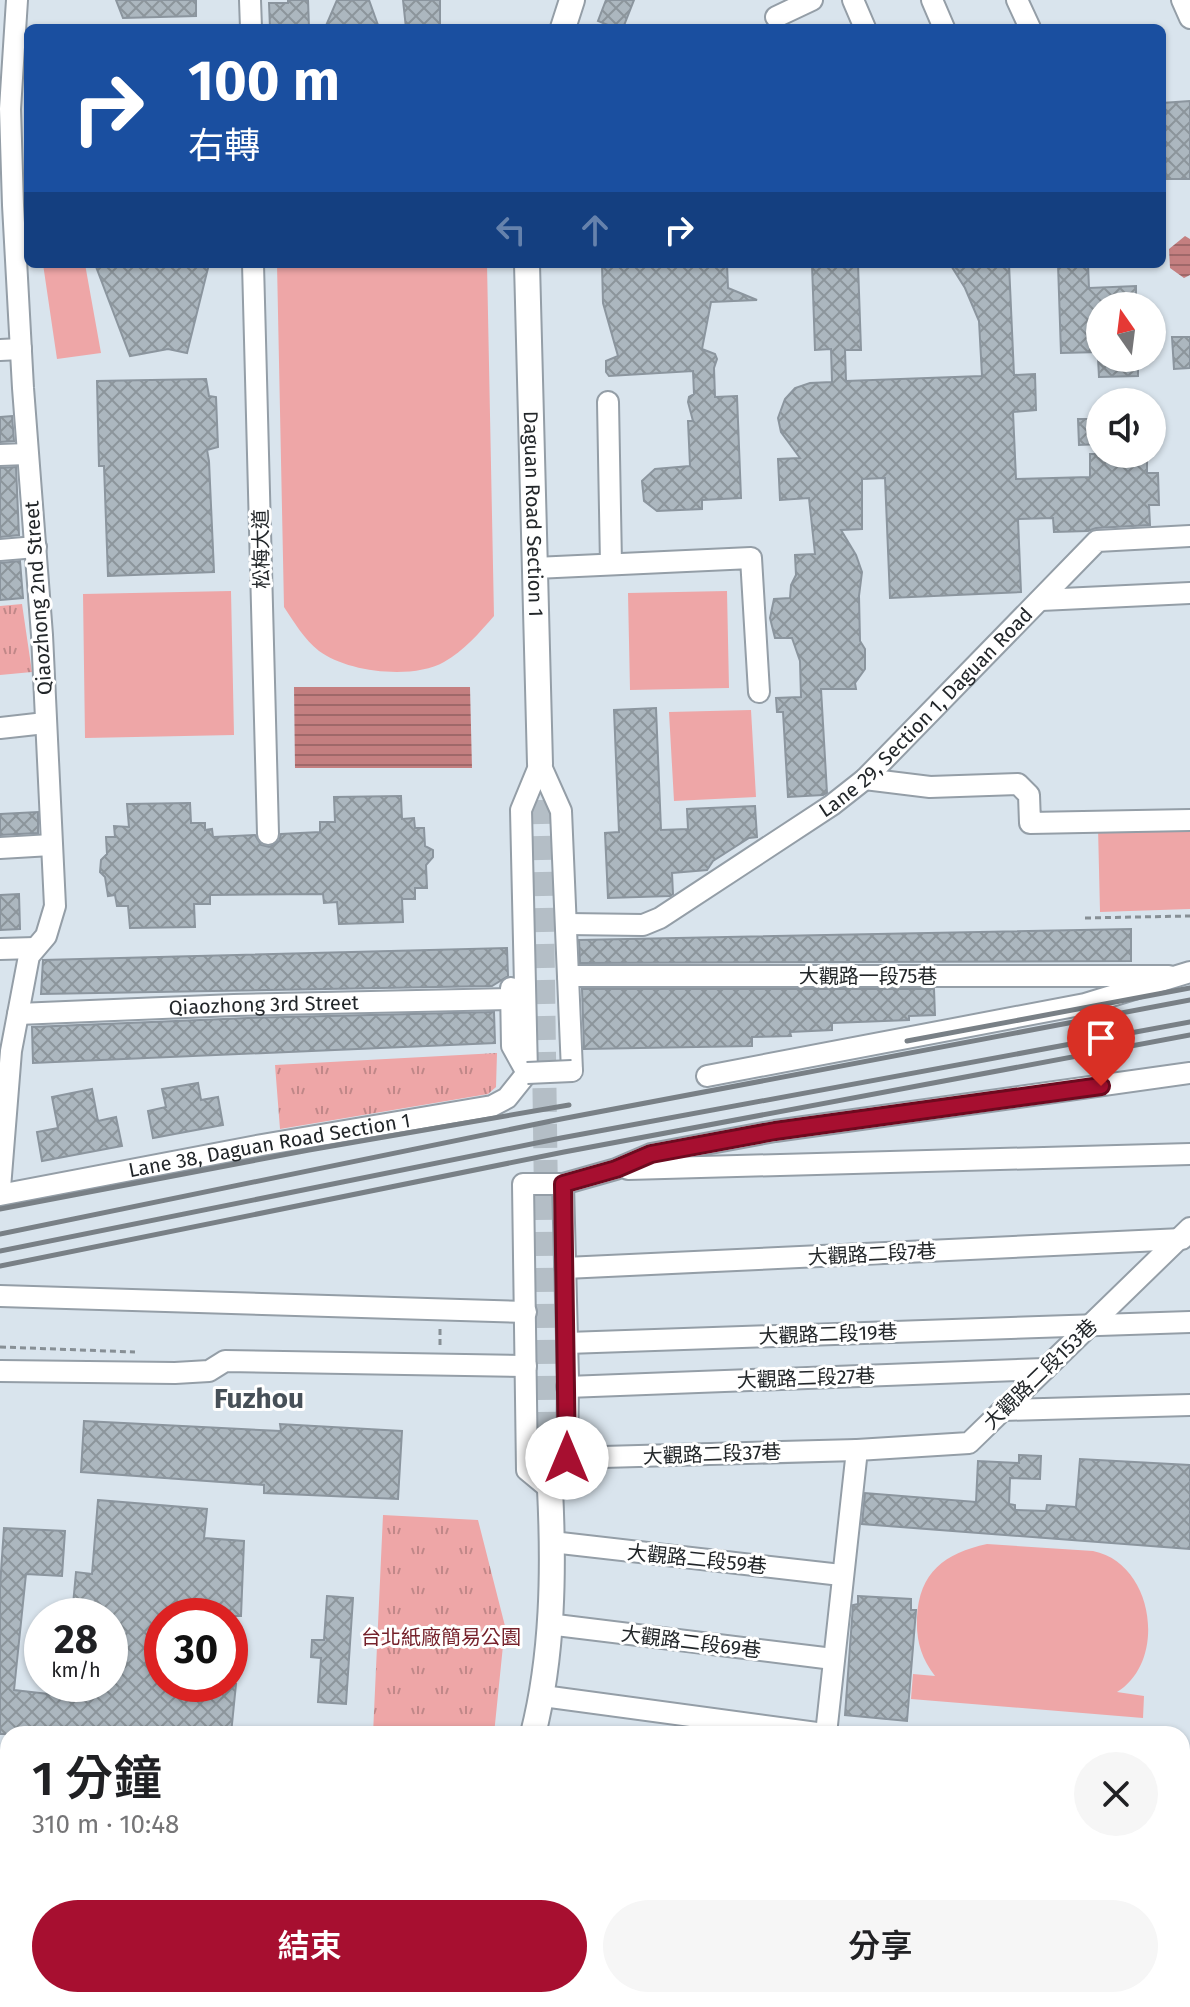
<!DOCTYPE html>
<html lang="zh-TW">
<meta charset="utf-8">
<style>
body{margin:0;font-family:"Fira Sans","Noto Sans TC",sans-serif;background:#f6f6f6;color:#202124;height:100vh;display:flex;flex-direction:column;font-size:30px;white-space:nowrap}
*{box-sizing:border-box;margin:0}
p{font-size:26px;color:#757577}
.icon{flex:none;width:44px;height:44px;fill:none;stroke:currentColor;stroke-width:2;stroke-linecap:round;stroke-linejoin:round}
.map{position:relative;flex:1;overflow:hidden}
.panel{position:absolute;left:0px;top:1726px;width:1190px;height:282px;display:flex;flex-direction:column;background:#fff;border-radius:24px 24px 0 0;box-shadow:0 2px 6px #0004}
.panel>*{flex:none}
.top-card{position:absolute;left:24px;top:24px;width:1142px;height:244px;border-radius:12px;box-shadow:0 2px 6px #0004;background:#1a4fa0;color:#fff;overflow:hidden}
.needle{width:52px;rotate:346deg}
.fabs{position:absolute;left:1086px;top:292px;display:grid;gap:16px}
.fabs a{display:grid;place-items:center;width:80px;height:80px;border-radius:50%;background:#fff;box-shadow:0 2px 6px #0004;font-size:40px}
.speed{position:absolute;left:24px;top:1598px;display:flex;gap:16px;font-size:40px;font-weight:700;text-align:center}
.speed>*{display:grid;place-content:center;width:104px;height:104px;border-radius:50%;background:#fff;box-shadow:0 2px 6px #0004;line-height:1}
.speed small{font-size:20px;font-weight:400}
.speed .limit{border:12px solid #d22;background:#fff;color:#111}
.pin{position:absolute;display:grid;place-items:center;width:68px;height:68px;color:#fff;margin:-82px -34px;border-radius:50% 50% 50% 0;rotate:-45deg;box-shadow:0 0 8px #0007}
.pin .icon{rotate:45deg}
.me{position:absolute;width:88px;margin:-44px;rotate:0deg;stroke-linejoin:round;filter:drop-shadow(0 0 6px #0008)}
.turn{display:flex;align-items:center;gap:28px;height:168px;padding:0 32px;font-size:36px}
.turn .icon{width:104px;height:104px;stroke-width:2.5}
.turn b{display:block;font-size:56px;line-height:68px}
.lanes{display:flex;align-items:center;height:76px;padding:0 32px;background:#0003;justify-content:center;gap:40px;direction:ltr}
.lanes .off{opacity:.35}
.round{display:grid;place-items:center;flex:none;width:84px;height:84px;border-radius:42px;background:#f6f6f6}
.summary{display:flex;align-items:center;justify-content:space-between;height:136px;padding:0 32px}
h1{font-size:48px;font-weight:600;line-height:60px}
.primary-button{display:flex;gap:16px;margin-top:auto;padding:16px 32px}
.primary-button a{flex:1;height:92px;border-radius:48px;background:#a70f30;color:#fff;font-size:32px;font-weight:600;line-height:92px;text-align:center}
.primary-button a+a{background:#f6f6f6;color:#202124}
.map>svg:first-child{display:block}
.green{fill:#eea6a7}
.park{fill:url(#park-tufts)}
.water{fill:url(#water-rules)}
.building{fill:url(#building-cross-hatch);stroke:#8b959e;stroke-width:2}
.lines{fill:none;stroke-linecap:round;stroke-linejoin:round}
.major-tunnel{stroke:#b4bec6;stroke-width:24;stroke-dasharray:24 12;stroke-linecap:butt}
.minor-casing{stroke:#949ea7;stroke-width:24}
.major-casing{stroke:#949ea7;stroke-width:28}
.path{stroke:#878f95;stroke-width:3;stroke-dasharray:6 4;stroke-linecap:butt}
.minor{stroke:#fff;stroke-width:20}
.major{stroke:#fff;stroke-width:24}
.rail{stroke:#798086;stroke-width:5}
.minor-bridge-casing{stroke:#949ea7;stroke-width:24;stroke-linecap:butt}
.minor-bridge{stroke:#fff;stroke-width:20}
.route-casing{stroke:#6d0a1f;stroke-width:20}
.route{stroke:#a70f30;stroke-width:14}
.labels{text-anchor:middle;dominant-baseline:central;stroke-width:6;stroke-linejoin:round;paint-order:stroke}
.street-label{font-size:20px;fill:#222629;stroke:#fff}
.park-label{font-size:20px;fill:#76222b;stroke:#fff}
.district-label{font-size:28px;font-weight:bold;fill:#475058;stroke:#fff}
</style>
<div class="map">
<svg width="1190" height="2007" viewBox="0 0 1190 2007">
<defs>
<pattern id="park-tufts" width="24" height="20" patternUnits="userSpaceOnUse" patternTransform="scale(2)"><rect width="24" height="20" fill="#eea6a7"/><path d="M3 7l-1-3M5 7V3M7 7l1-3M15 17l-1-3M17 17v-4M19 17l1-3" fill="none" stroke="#c08788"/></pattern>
<pattern id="water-rules" width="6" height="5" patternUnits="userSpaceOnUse" patternTransform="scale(2)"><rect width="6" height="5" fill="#c47f80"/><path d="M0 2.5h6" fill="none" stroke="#9f6869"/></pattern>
<pattern id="building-cross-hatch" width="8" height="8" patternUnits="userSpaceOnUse" patternTransform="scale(2)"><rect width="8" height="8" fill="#acb7bf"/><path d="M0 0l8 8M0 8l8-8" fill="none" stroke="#8c959b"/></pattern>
</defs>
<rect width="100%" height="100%" fill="#d9e4ed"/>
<path class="green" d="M43 264H85L101 353 57 359Z
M277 264H487L494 616C479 633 464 651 444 662 412 680 347 672 319 651 304 639 294 622 284 607Z
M231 591 234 735 85 738 83 594Z
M727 591 729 688 630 690 628 593Z
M751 710 756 797 674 801 669 712Z
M1190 823V909L1100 912 1098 827Z
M987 1544 1093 1551C1154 1563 1168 1661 1117 1692L1144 1696 1143 1718 911 1699 913 1674 935 1676C921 1658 916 1640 917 1618 919 1572 945 1553 987 1544Z"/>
<path class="park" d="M22 604 32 672 0 675V606Z
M497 1053 496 1087 488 1094 280 1129 275 1065Z
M383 1515 478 1520 505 1626 494 1734H373Z
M152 2000H253L252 2007H151Z"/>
<path class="water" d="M1185 236 1190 239V275L1184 278 1170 268 1169 249Z
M294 687H470L472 768H295Z"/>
<path class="building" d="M116 0H196V16L123 18Z
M288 0H308L309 28H270L269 3H288Z
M337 0H369L379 28H325Z
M403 0H440V28H406Z
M606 0H634L623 28H615L598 21Z
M1190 101V179H1166L1162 103Z
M95 264H209L187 353 168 349 130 356Z
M602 264H727L728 288 757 300 711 302 702 349 715 354 717 359 714 368 715 397 737 396 741 498 702 500V509L657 511 644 501 642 481 655 469 690 466 688 421H693L688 402 689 397 694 394 693 371 609 376 606 372V361L618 356 603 303Z
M812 264H858L861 350H845L846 381 982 376 979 321 965 288 950 264H1009L1014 375 1035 374 1036 410 1013 412 1016 479 1090 477V454H1147V473H1158L1159 505H1149L1150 525 1096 528 1088 531 1054 532 1053 518 1018 519 1021 592 890 598 885 478 862 479V529L841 530 856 555 862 572 859 596 860 641 865 649V669L855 683 856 689H821L827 793 823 795 788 797 783 712H777L776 698 801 697 800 661 792 638H775L770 618 774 599 790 598 791 585 796 575 795 555 815 554 809 498 780 500 778 459 800 458 781 432 778 418 785 399 795 388 810 383 832 382 831 349 815 350Z
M1058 264H1088L1089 288 1136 286V306H1100V352L1061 353Z
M1172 337H1190V368L1174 369Z
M1098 358H1138V376L1099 377Z
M206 379 209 396 216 397 218 447 207 450 209 461 214 572 108 576 104 466H99L97 381Z
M12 416 14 441 0 442V417Z
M1078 419H1100V444L1079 445Z
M16 467 19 535 0 537V468Z
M20 561 23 598 0 600V563Z
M656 708 661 830 688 829 687 809 755 806 757 837 749 838 713 861 707 870 672 873 673 894 670 896 608 898 605 833 619 832 614 710Z
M401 796 402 819 414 818 415 828H424L425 846 433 850V857L426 865 427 888H415V899H402L403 922 339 924 337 902 324 903 323 894 210 895V904H194L195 927 130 928 128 906H117L115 895 108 896 105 877 100 872 101 860 107 854 106 837H115L114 826 129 827 127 804 190 803 191 823H205V830L212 829 213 837 255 835 261 845 269 847 279 841 281 834 320 832V822H335L334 797Z
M38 812V833L0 835V814Z
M19 894 20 929 0 930V895Z
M1131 929V961L580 963 579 940Z
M507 948 508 976 492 986 41 994 43 960Z
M582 989H934L935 1015 909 1016V1020L832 1023V1030L790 1032 791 1036 752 1037V1046L584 1049Z
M494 1012 495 1043 33 1063 32 1027 248 1018Z
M198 1083 201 1100 218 1097 223 1125 153 1138 148 1111 166 1107 162 1089Z
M92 1089 98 1121 116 1117 122 1146 42 1161 37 1132 58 1128 52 1097Z
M84 1421 281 1431 280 1424 402 1431 398 1499 264 1493V1485L81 1472Z
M1019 1455 1041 1456 1040 1479 1010 1478 1009 1504 1015 1505V1510L1046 1511 1047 1505 1076 1507 1080 1459 1190 1465V1549L862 1524 865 1493 976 1502 978 1461 1019 1463Z
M98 1500 207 1509 204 1538 244 1541 241 1616H162V1684H236L231 1734H0V1586L4 1528 65 1531 62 1576 26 1574 14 1690 66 1696 67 1684H110V1616H72L76 1572 92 1574Z
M327 1596 353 1598 346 1704 318 1702 321 1658 311 1657 312 1640H324Z
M858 1596 911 1599V1610H916L907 1721 845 1715 853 1605 858 1604Z"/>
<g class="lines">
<path class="major-tunnel" d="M540 764 550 1489"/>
<g class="minor-casing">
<g id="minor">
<path d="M250 0 251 28"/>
<path d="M853 0 865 28"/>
<path d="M932 0 944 28"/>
<path d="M1017 0 1030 28"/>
<path d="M1182 0 1190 18"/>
<path d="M776 17 812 0"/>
<path d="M253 264 268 834"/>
<path d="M0 350 21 349"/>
<path d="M608 402 611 564"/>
<path d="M0 455 27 454"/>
<path d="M0 550 36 547"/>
<path d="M535 568 751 558 759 692"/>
<path d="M1041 600 1190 593"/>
<path d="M0 728 45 723"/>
<path d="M540 764 561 811 572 1071"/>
<path d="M865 779 930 787 1018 784 1029 795 1030 823 1190 820"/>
<path d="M0 848 51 845"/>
<path id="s1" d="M567 924 643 925 660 918 832 805 865 779 1097 541 1190 536"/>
<path d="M0 949 35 948"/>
<path d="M568 976H1169"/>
<path d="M511 988 512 1046 527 1073"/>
<path id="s2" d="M18 1014 234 1005 510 999"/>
<path d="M707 1076 1085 1004 1190 972"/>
<path d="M628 1169 1190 1154"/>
<path d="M563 1184 568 1378 567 1472 550 1489 527 1470 523 1184H563L616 1169 651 1154 775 1131 1190 1073"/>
<path d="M0 1188 11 1051 29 956 46 936 55 906 42 635 23 388 13 205 10 109 17 0"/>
<path id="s3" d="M0 1195 262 1145 492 1106 507 1098 527 1073 521 810 540 764"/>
<path d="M565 1268 1182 1239"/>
<path d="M0 1296 526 1312"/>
<path d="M567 1343 1190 1322"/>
<path d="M0 1371 175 1373 209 1371 225 1361 526 1366"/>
<path d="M567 1387 1045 1369"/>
<path d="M1003 1410 1190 1405"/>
<path d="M567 1458 857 1450"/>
<path d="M552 1542 841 1575"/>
<path d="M548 1624 833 1659"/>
<path d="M543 1696 824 1734"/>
<path d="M826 1734 857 1450 969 1443 1190 1228"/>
<path d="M0 1879H8"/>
<path d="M1182 1934 1190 1935"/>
<path d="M1182 1960H1190"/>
<path d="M812 2007 813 2000"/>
</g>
</g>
<g class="major-casing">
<g id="major">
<path d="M563 28 572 0"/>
<path id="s4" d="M527 264 540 764"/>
<path d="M533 1734C553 1655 554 1570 550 1489"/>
<path d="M433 2007 436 2000"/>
</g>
</g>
<path class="path" d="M1085 918 1190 916
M440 1329V1346
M0 1347 135 1352"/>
<use href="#minor" class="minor"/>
<use href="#major" class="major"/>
<path class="rail" d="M907 1041 1190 988
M0 1209 309 1150 569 1105
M0 1234 561 1119 1190 1000
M0 1251 561 1138 1190 1022
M0 1266 564 1152 1190 1035"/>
<g class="minor-bridge-casing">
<path id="minor-bridge" d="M527 1073 572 1071"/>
</g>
<use href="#minor-bridge" class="minor-bridge"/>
</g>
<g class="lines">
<g class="route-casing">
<path id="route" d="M567 1458 563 1184 616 1169 651 1154 775 1131 1101 1086"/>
</g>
<use href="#route" class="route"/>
</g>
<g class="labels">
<g class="street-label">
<text stroke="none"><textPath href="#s4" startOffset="250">Daguan Road Section 1</textPath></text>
<text transform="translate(261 549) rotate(-91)">松梅大道</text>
<text transform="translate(38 598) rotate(-94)">Qiaozhong 2nd Street</text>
<text stroke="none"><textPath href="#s1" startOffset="432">Lane 29, Section 1, Daguan Road</textPath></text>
<text x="868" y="976">大觀路一段75巷</text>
<text stroke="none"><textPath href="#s2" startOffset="246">Qiaozhong 3rd Street</textPath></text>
<text stroke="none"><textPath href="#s3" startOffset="274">Lane 38, Daguan Road Section 1</textPath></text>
<text transform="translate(872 1254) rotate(-3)">大觀路二段7巷</text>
<text transform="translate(828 1334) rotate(-2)">大觀路二段19巷</text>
<text transform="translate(1040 1374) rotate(-44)">大觀路二段153巷</text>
<text transform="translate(806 1378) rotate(-2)">大觀路二段27巷</text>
<text transform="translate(712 1454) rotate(-2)">大觀路二段37巷</text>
<text transform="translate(697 1559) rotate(6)">大觀路二段59巷</text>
<text transform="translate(691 1642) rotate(7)">大觀路二段69巷</text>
</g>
<g class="park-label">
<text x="441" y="1637">台北紙廠簡易公園</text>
</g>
<g class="district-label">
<text x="259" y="1398">Fuzhou</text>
</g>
</g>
</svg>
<div class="fabs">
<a><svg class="needle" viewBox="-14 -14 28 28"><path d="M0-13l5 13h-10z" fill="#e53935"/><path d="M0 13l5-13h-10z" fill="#757577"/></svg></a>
<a><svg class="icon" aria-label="sound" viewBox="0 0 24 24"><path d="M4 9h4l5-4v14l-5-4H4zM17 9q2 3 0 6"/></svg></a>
</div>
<div class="speed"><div>28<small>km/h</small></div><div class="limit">30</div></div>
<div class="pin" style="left:1101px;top:1086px;background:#d93025"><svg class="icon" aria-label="arrive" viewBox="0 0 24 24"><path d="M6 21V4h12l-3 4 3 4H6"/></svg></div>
<svg class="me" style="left:567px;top:1458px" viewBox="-20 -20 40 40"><circle r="19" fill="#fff"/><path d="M0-13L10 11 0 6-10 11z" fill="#a70f30"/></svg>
<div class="top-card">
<div class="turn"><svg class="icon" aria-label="right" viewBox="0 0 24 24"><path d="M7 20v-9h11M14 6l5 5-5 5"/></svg><div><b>100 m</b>右轉</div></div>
<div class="lanes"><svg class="icon off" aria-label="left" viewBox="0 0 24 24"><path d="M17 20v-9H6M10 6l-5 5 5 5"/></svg><svg class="icon off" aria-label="ahead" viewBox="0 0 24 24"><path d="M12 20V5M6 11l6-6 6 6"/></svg><svg class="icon" aria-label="right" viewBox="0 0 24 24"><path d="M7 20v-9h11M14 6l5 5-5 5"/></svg></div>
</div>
<section class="panel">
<div class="summary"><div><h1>1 分鐘</h1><p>310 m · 10:48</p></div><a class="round"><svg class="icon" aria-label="close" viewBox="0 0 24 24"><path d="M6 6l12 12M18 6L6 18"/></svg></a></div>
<div class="primary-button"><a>結束</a><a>分享</a></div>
</section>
</div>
